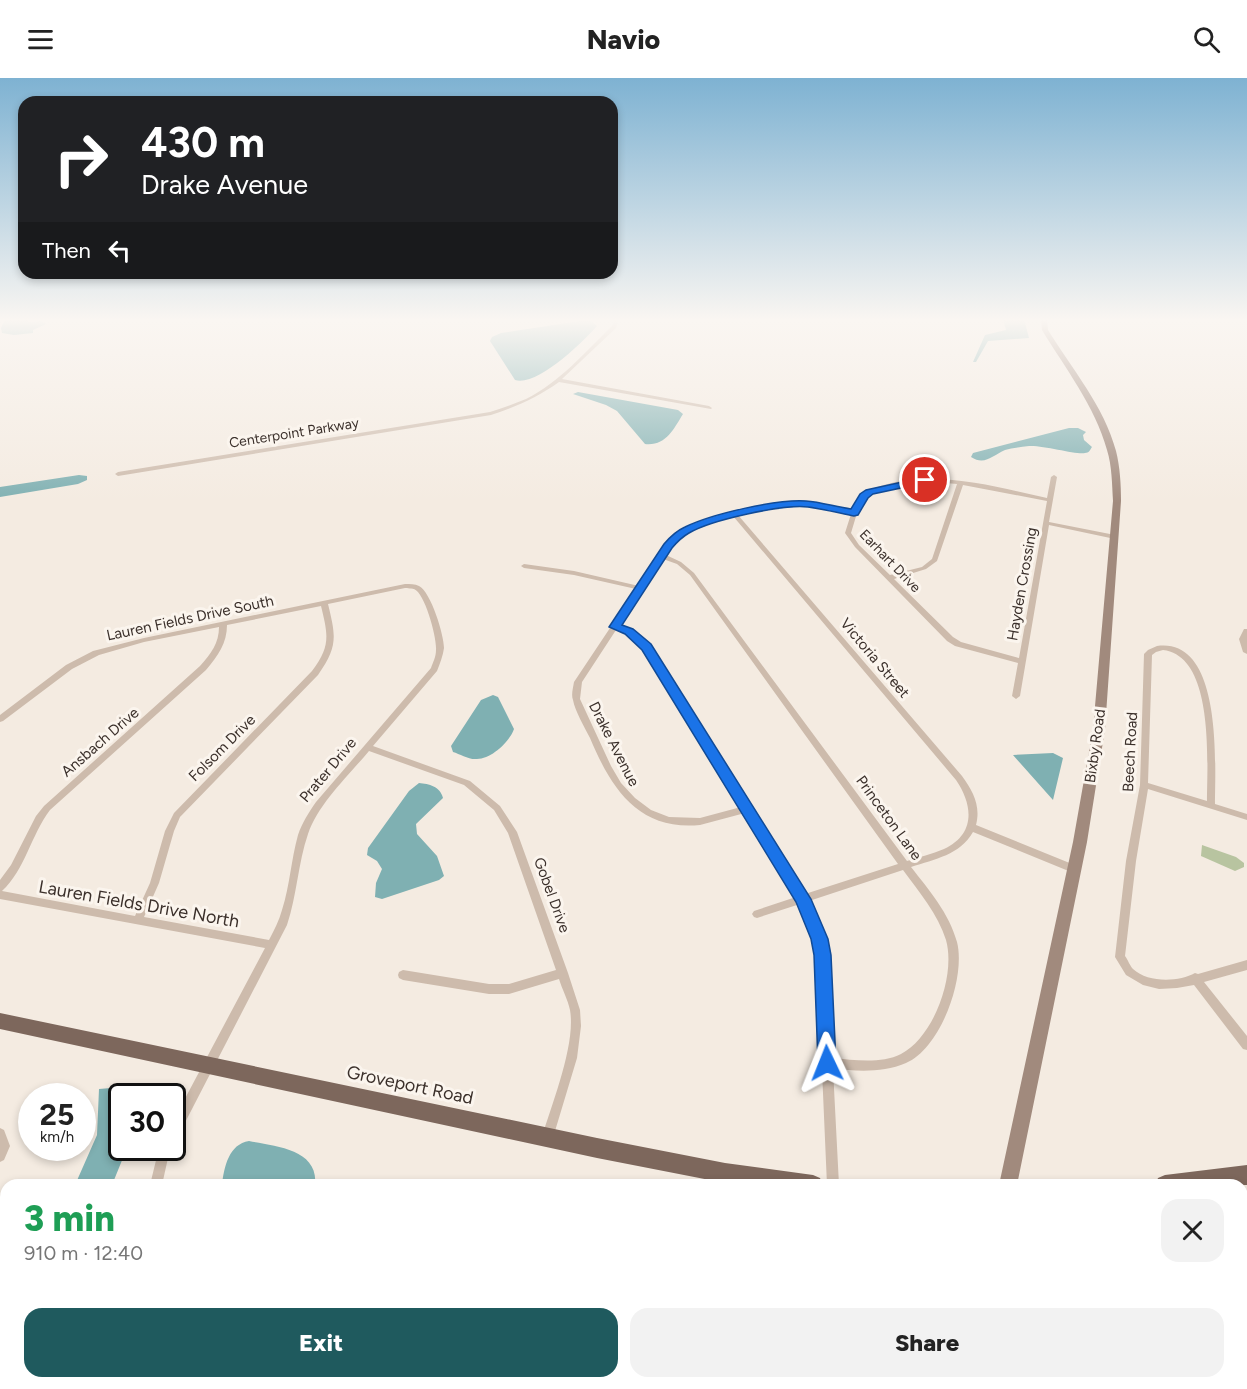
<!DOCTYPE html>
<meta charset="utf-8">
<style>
body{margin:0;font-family:Figtree,sans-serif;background:#f2f2f2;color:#222;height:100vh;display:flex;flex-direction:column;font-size:22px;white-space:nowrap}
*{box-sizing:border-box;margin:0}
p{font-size:20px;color:#767676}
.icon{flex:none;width:33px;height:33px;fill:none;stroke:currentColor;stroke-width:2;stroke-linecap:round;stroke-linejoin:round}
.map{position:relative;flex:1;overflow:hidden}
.details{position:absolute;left:0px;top:1101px;width:1248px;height:210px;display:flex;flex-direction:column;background:#fff;border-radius:18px 18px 0 0;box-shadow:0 3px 9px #0003}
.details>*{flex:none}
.hud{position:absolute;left:18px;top:18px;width:600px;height:183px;border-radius:18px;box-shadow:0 3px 9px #0003;background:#202124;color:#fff;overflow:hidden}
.speed{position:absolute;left:18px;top:1005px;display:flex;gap:12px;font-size:30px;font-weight:700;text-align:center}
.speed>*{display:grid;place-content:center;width:78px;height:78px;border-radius:50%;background:#fff;box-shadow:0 3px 9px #0003;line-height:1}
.speed small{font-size:15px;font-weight:400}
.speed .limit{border:3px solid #111;border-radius:9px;background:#fff;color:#111}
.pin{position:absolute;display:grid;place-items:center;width:51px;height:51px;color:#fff;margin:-26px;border:3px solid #fff;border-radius:50%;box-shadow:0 2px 6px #0007}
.me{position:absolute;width:66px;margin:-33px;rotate:358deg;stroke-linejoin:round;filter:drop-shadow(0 0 4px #0008)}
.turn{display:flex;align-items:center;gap:21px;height:126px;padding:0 24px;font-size:27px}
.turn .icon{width:78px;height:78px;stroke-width:2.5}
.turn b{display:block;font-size:42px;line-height:51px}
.then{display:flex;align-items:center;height:57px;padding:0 24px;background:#0003;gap:12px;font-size:22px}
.round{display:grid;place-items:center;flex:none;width:63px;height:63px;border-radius:18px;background:#f2f2f2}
.head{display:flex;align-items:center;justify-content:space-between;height:102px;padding:0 24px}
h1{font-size:36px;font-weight:800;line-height:45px;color:#1e9e55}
.action{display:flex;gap:12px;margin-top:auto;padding:12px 24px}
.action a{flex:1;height:69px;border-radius:18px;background:#1f5a5e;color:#fff;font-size:24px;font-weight:800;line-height:69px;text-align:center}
.action a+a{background:#f2f2f2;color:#222}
header{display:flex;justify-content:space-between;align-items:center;height:78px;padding:0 24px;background:#fff;font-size:27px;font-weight:800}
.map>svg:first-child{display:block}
.green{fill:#b8c4a0}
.water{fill:#7fb0b2}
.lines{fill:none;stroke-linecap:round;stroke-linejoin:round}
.street{fill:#cdbbac;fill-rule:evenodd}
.secondary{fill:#a18a7d;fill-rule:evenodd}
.primary{fill:#7d675c;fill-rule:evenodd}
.route{fill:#1a73e8;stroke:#114b97;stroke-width:1.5}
.labels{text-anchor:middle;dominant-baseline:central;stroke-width:6;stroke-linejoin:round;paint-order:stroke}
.far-street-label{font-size:14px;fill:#3b302b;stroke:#fbf5ee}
.street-label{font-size:15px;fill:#3b302b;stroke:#fbf5ee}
.near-street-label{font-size:18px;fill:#3b302b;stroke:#fbf5ee}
</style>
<header><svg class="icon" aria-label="menu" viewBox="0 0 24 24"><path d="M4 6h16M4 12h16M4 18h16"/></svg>Navio<svg class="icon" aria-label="search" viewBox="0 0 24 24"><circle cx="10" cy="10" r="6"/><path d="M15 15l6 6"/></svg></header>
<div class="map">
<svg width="1247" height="1311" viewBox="0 0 1247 1311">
<rect width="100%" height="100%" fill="#f4ebe1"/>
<path class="green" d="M1202 767 1236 779 1244 785V789L1235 793 1201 778Z"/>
<path class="water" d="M5 241H28V244L41 243 46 246 33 252V255L14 257 2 255 1 250Z
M1003 241H1024L1029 260 988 263 976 284H973L985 257 1006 252Z
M580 243H591L597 248C583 264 537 309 515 302L490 263 492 259 501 255Z
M578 314 678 332 683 336C673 352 666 368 645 366L617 333 606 327 573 316Z
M1069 350H1078L1086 354 1083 357 1084 362 1092 369C1090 372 1089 375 1085 375 1077 377 1043 367 1029 368 1021 369 1012 370 1005 372 993 377 985 388 971 379L973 375Z
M79 397 87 398V402L78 406 0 419V409Z
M493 617 498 619 514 651C510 663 492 681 477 681 469 682 460 676 453 674L451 668 481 622Z
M1053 675 1063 680 1053 722 1013 677Z
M419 705C429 706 440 708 443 720L416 746 417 756 437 778 444 798 439 802 382 821 375 819 376 805 382 791 377 783 367 777 368 770 409 713Z
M111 1010 131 1018H122V1070H127L112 1107H75L97 1057 99 1011Z
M249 1063C275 1068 319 1071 315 1107H222C224 1089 229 1066 249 1063Z
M227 1305H314L291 1311H224Z"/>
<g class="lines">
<path class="street" d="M615 241H619L616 250 562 301 709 328 712 330 711 331 559 304C538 319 516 329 491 337L118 398 115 396 118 394 490 334C502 330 514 326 526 321 560 304 585 274 612 248Z
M1054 397 1057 399 1049 444 1115 457 1118 459 1115 461 1049 447 1020 618 1016 621 1012 618 1018 585 955 568 947 563 855 469 845 455 851 436C835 432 820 428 804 427 782 426 759 432 738 437L962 698C973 713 981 728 976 747L1077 788 1079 791 1077 794 1074 795 1071 794 973 754C960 777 935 781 911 789 929 812 949 835 957 864 966 899 941 970 906 985 883 995 858 993 833 991L839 1107H827L817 877 815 861 800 826 757 840 754 839 752 836 754 833 796 819 745 735 700 747C638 753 611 710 590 660 585 650 575 633 573 622 571 617 573 610 574 604L636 511 574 497 524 490 521 488 524 486 574 493 639 508C650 491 660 470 676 457 697 438 774 422 803 423 820 424 836 429 852 433 856 427 860 417 866 414 874 409 887 406 896 404 948 395 997 409 1047 420L1051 399ZM934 404 957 406 932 481 922 489 890 497 859 467 851 455 857 435 868 417 890 409 911 405ZM963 407 1047 423 1019 580 961 564 953 559 894 501 926 491 937 483ZM733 438 956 702C973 727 976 756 944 771 932 776 919 779 907 783L694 495 681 484 666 477C683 451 703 446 733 438ZM663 481 677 486 690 497 898 786 805 816 650 567 632 552 619 548ZM616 552 626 556 644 571 741 729 700 740 669 739 651 732 635 720 621 705 611 688 580 621 582 604ZM903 792C919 814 938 836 946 862 956 897 934 959 901 976 881 986 854 982 833 980L827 877 825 861 809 823Z
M405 506C410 506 415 506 419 508 431 514 444 557 444 570 443 578 440 585 437 593L373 668 470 703 500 728 517 754 568 895 580 932 581 948 577 980 552 1063 548 1065 544 1063 542 1059C552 1025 576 966 570 932 568 922 562 911 559 901L509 916H489L403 902 399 900 398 897 399 894 403 892 489 906H509L556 892 508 755 494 732 464 707 369 673C349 697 318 726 308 756 298 785 297 817 287 847L176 1062 172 1064V1045L265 870 0 821V802L11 787 36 738 44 728 200 588C211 576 219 565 219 549L144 564 99 577 72 591 3 643 0 644V637L66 587 93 573 144 560ZM405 510C406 510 414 511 414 511 425 515 437 560 436 572 436 579 433 584 431 590L316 724C309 734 302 745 298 757 291 782 290 807 282 832 279 843 274 852 269 862L144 839 159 805 174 753 180 739 318 597C338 568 336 559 328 526ZM321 528C328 557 331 568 312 593L174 735 165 753 150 805 135 838 2 813C25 792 31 757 50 732L206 592C218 578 227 565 227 547Z
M1244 551H1247V576L1243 574 1239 561Z
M1157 568C1223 559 1215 686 1215 726L1247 736V742L1148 711 1136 783 1125 878C1128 882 1130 888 1133 891 1148 905 1179 904 1195 895L1198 896 1247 882V892L1204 904 1247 958V972L1243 971 1194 907 1177 910 1159 911 1143 907 1126 897 1115 879 1126 783 1140 707 1144 576 1148 572ZM1163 572C1215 578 1207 686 1207 723L1148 705 1152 577 1156 574Z
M0 1050 4 1052 10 1068 4 1082 0 1084Z
M172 1069 173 1070 168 1080 162 1107H150L158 1074 160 1070Z
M1242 1202 1247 1203V1217L1242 1216Z
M11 1305H36L34 1310 32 1311H7L9 1306Z
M134 1305H148L147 1311H133Z
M570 1305H585L582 1311H567Z
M817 1305H831L829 1311H815Z"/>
<path class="secondary" d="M1041 241H1047L1048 252C1072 291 1104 328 1116 373 1120 389 1121 406 1121 423L1105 651 1087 764 1017 1107H999L1073 764 1093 651 1113 423C1112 406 1112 388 1107 372 1095 328 1065 290 1042 252Z
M946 1305H966L965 1311H945Z"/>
<path class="primary" d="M0 935 597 1060 725 1085 813 1097 820 1100 823 1107H740L725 1105 597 1080 0 951Z
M1247 1087V1107H1155L1158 1100 1165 1097Z"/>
</g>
<linearGradient id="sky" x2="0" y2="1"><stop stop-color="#7eb2d2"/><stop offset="0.57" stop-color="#faf6f2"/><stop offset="1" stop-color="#faf6f2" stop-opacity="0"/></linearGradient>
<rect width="1247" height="425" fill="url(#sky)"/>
<path class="route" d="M925 399 930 402 929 404 873 416 868 420 858 437 854 438C839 435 823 431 808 429 783 426 711 442 689 455 682 459 677 464 672 470L622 547 633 551 651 566 811 821 828 861 831 877 836 985 834 991 827 994 821 991 818 985 814 877 811 861 796 824 642 572 625 556 609 549 664 466C670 459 676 453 685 449 712 436 776 421 806 423 821 424 836 429 851 431L860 416 866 412Z"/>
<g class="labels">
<g class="far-street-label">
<text transform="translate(294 355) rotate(-9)">Centerpoint Parkway</text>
<text transform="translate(890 483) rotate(46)">Earhart Drive</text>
</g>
<g class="street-label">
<text transform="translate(1022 506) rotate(-80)">Hayden Crossing</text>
<text transform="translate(190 540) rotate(-12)">Lauren Fields Drive South</text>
<text transform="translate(875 580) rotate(50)">Victoria Street</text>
<text transform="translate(100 664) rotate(-41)">Ansbach Drive</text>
<text transform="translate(614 666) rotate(63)">Drake Avenue</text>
<text transform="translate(1095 668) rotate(-82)">Bixby Road</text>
<text transform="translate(222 670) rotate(-45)">Folsom Drive</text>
<text transform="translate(1130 674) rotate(-87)">Beech Road</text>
<text transform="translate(328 692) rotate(-50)">Prater Drive</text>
<text transform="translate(889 740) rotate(54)">Princeton Lane</text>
<text transform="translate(552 817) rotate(70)">Gobel Drive</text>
</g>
<g class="near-street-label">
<text transform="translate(139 826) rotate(10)">Lauren Fields Drive North</text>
<text transform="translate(410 1007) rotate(12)">Groveport Road</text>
</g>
</g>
</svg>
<div class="speed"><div>25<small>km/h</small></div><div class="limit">30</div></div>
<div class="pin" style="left:925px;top:402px;background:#d93025"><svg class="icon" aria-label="arrive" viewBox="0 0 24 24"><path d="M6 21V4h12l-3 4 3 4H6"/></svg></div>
<svg class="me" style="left:827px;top:985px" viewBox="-20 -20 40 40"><path d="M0-17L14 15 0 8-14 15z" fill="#1a73e8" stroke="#fff" stroke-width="4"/></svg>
<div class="hud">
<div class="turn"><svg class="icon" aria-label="right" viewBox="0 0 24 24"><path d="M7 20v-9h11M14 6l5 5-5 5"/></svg><div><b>430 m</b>Drake Avenue</div></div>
<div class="then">Then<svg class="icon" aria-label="left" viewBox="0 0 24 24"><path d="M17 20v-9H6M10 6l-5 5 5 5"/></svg></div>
</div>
<section class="details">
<div class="head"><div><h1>3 min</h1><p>910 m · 12:40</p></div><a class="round"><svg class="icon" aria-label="close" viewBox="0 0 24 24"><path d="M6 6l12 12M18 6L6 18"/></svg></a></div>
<div class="action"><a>Exit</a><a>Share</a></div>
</section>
</div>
